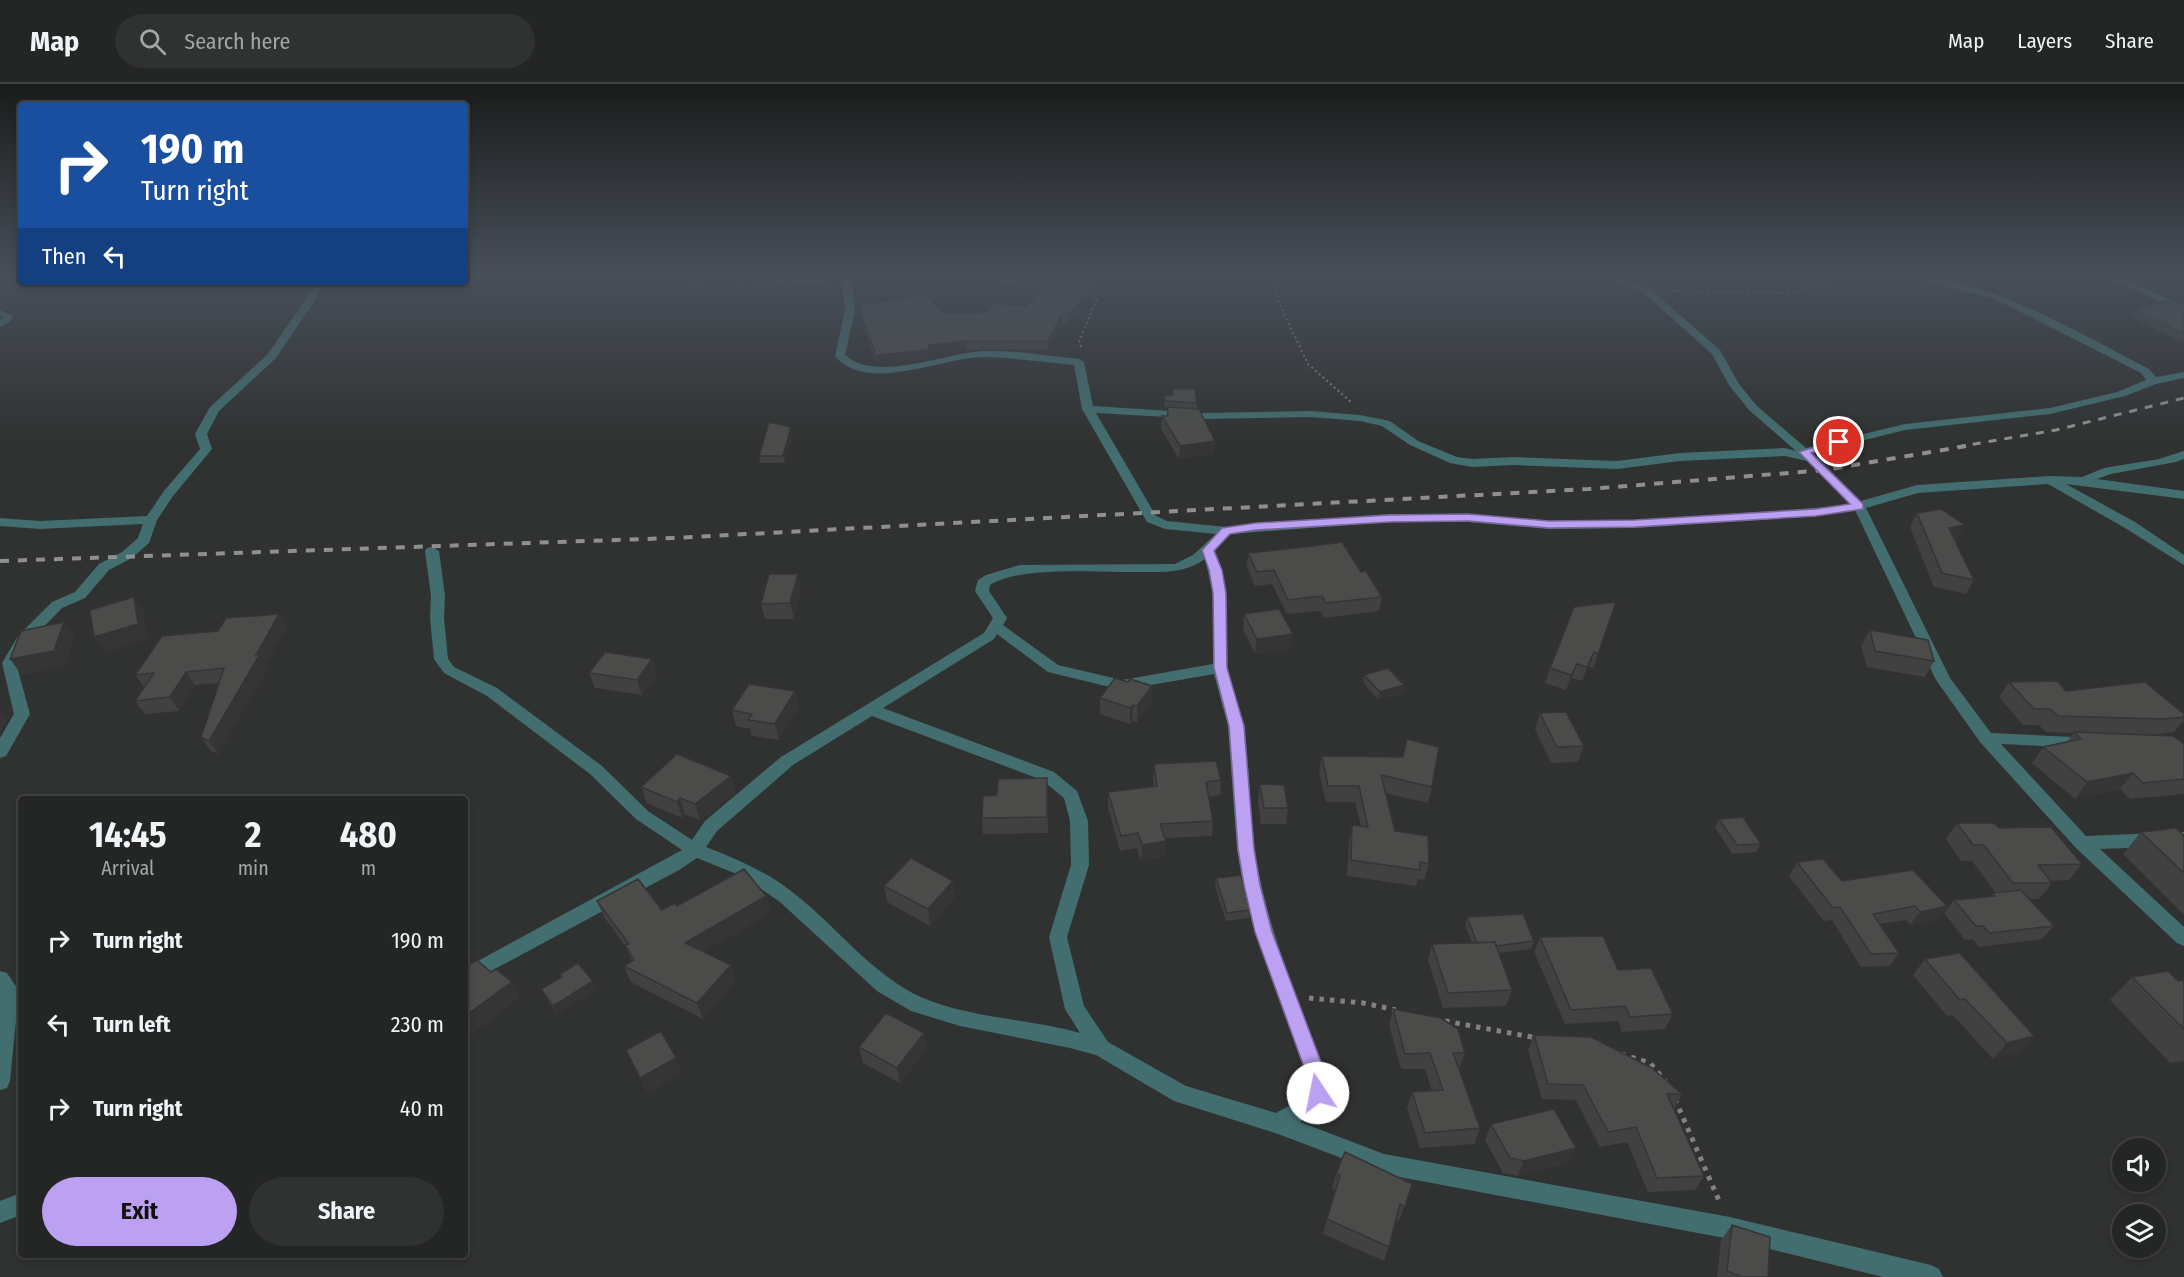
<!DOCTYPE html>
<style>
body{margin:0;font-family:"Fira Sans Condensed",sans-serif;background:#303232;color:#f1f3f6;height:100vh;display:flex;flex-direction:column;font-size:22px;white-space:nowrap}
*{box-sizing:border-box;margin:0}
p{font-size:20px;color:#a3a5a7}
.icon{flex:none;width:33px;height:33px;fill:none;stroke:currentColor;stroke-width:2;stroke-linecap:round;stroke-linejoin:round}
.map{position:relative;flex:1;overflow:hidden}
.sheet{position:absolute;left:18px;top:712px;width:450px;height:462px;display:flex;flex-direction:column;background:#242625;border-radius:6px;box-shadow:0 3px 9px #0003,0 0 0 2px #414342}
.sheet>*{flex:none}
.banner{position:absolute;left:18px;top:18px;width:450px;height:183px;border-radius:6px;box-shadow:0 3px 9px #0003,0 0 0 2px #414342;background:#1a4fa0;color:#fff;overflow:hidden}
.buttons{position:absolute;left:2112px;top:1054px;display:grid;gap:12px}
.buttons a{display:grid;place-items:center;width:54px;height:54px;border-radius:50%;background:#242625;box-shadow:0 3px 9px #0003,0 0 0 2px #414342;font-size:30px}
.pin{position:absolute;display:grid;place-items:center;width:51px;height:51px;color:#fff;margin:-26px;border:3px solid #fff;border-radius:50%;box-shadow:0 2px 6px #0007}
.me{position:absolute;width:66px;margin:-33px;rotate:349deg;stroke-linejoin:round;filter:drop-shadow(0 0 4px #0008)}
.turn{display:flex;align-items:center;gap:21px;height:126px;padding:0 24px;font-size:27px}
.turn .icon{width:78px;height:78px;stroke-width:2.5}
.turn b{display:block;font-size:42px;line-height:51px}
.then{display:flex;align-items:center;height:57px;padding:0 24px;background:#0003;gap:12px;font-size:22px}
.eta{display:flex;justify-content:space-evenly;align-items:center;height:102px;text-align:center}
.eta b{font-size:36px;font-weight:700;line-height:42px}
.button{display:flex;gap:12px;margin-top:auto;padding:12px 24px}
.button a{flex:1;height:69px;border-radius:36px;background:#bca0f2;color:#111;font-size:24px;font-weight:700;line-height:69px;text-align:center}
.button a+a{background:#303232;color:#f1f3f6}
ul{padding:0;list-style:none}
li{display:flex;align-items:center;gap:18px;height:84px;padding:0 24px}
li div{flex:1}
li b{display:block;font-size:22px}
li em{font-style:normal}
header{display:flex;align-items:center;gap:36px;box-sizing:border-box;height:84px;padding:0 30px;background:#242625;border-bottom:2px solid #414342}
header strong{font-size:28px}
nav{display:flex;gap:33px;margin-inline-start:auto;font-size:21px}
.search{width:420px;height:54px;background:#303232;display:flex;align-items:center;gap:15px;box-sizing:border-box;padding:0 21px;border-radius:33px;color:#a3a5a7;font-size:22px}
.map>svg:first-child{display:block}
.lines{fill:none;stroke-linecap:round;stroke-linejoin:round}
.path-far1{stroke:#808181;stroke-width:2;stroke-dasharray:2 3;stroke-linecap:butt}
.path{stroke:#808181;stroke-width:5;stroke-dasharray:4.5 6;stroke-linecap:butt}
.street{fill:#426e6f;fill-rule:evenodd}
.rail-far1{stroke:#8e8f8f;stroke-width:3;stroke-dasharray:8 8;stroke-linecap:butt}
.rail{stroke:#8e8f8f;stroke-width:4;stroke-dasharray:9 9;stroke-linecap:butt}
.wall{fill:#404140}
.shaded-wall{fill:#343534}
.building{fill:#4b4c4a;stroke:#343534;stroke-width:1.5}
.route{fill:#bca0f2;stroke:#7a689d;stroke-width:1.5}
</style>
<header>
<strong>Map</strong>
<div class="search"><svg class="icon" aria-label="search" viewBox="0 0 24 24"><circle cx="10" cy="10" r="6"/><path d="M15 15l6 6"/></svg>Search here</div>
<nav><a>Map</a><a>Layers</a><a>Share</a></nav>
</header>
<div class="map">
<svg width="2184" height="1193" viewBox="0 0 2184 1193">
<rect width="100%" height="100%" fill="#303231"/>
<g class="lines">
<path class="path-far1" d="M714 192 716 195 830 198
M897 192C922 197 947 192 973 193 998 194 1022 202 1048 200
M1272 192 1279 219 1308 280 1351 318
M1672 207 1795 209 1839 192
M1081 263 1079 257 1097 215 1092 210"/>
<path class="path" d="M1309 914 1363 919 1396 926
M1445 937 1537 954
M1621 970 1650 979 1666 998
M1675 1015 1720 1119"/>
<path class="street" d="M841 192H851L855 226 845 271C876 299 945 269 983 267 1014 266 1048 272 1079 275L1084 278 1093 322 1202 329 1311 327 1360 331 1390 337 1418 357 1457 373 1472 375 1514 373 1617 377 1680 369 1785 364 1796 367 1749 326 1729 301 1712 270 1644 209 1603 192H1617L1650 205 1720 266 1739 300 1757 322 1806 364 1905 340 2050 324 2117 308 2146 296 2141 289 1995 215 1906 192C1987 192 2078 249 2149 285L2156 293 2184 288V294L2156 300 2125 312 2050 330 1905 346 1813 369 1861 417 1917 401 2050 392 2082 393 2104 384 2159 375 2184 367V375L2176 378 2111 390 2097 395 2184 407V415L2066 400 2135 438 2184 471V481L2125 444 2048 400 1918 409 1866 424 1950 594 1991 649 2093 654 2095 658 2093 662 2087 664 2001 660 2086 752 2184 748V762L2100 765 2184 843V862L2177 859 2076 764 1980 658 1936 596 1855 426 1816 432 1635 444 1549 445 1468 438H1389L1230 450 1215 466C1232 509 1223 539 1227 582 1229 603 1241 623 1244 644 1250 684 1249 725 1255 766 1266 845 1300 920 1328 994 1329 1019 1319 1025 1300 1038L1384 1070 1730 1133 1931 1181 1939 1185 1943 1193H1883L1730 1155 1384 1090 1278 1050 1174 1017 1096 971 1070 964 960 942 911 927 877 907 780 818 744 793 697 774 679 786 465 901V884L682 766 636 735 590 690 487 612 444 589 434 575 430 534 431 512 425 467 427 464 432 463 439 467 445 512 444 534 448 575 454 583 497 604 602 682 648 727 692 756 705 737 781 673 984 549 993 534 975 507 978 496 986 491 1020 481 1175 480 1193 471 1216 450 1165 445 1147 438 1082 325 1074 281C1045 278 1015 274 986 273 944 272 867 311 835 272L845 226ZM1096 329 1202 335 1311 333 1360 337 1382 342 1410 361 1450 379 1472 383 1514 381 1617 385 1680 377 1785 372 1807 377 1850 420 1816 424 1635 436 1549 437 1468 430H1389L1226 443 1167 437 1156 432ZM1205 475 1213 509V580L1122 596 1058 581 1003 541 1007 534 989 507 990 501C1022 481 1100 489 1139 488 1163 488 1184 490 1205 475ZM997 550 1048 588 1122 606 1214 590 1228 642 1237 765 1243 801 1255 848 1308 994C1308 1014 1292 1020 1276 1029L1186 1002 1108 958 1084 922 1067 853 1089 781 1088 737 1077 707 1054 688 883 624 994 555ZM872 632 1042 696 1064 714 1070 737 1071 781 1049 853 1065 925 1080 949C1031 935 969 934 923 914 871 891 836 841 791 807 765 787 737 775 706 763L717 747 793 681Z
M2104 192H2117L2184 222V229Z
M314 198H324L317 213 276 274 219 327 207 350 212 365 173 412 157 436 149 459 132 474 109 486 85 514 62 524 29 558 16 579 30 630 6 672 0 674V654L14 630 2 579 18 552 52 518 75 508 99 480 122 468 138 454 143 440 40 445 0 442V434L40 437 147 432 164 407 200 365 195 350 210 323 268 270 307 213Z
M0 226 13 232 10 238 0 243V236L3 233 0 232Z
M0 887 7 889 19 907 10 997 7 1004 0 1006Z
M21 1109V1131L0 1139V1117Z"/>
<path class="rail-far1" d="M1957 363 2056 346 2184 314"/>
<path class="rail" d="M0 477 674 454 1589 405 1825 386 1966 362"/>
</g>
<path class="wall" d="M678 192H710L698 207Z
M1098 207 1068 240 1062 239 1048 265 967 266 930 270V274L921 276 877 280 863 241 862 233 946 230 987 228 1026 223Z
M2184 224V257L2182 258 2130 233 2134 226Z
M1172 305 1197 319V325L1215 357 1214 370 1179 375 1161 345 1162 332H1167V324H1165L1164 311H1172Z
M792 350 785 379H760L759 372Z
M1917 429 1957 455H1955L1974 496 1966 510 1934 503 1910 443Z
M1248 469 1361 488 1382 513 1379 527 1324 534 1320 527 1287 530 1272 500 1255 502 1247 483Z
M801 505 794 535H765L761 520Z
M1616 518 1593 584 1589 583 1582 597 1572 594 1566 606 1545 599 1550 584Z
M279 530 287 543 266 580 268 584 218 670 211 667 201 653 220 599 195 601 179 627 145 630 135 617 144 603 135 591 218 547Z
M1244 530 1291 566 1255 570 1243 545Z
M1870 546 1934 577 1925 593 1867 583 1861 562Z
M652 575 657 591 642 611 595 604 589 589Z
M1364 591 1404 601 1403 609 1378 616 1363 598Z
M1128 598 1152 602 1151 618 1137 638 1132 637 1130 640 1100 630V614Z
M2009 598 2066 607 2184 630V636L2174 648 2152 651 2184 660V710L2130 715 2120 705 2075 715 2032 679 2043 663 2067 658 2074 649 2046 648 2039 641H2023L1999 613Z
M795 607 799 623 779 656 752 652 750 645 736 642 732 626Z
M1540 629 1584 662 1578 678 1551 679 1535 645Z
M1322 672 1432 703 1428 719 1385 709 1395 747 1429 780 1424 796 1418 795 1416 802 1347 792 1349 757 1352 741 1361 742 1355 718H1326L1319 688Z
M1154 680 1221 696 1220 711 1208 713 1213 737 1212 752 1165 754 1166 757V772L1141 777 1137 764 1120 767 1108 723V708L1154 702 1153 695Z
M731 692 736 708 700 736 685 730 682 734 647 719 641 703Z
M1047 694 1048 749 983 750 982 734 997 711Z
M1260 700 1288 724 1286 740H1261L1258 716Z
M1719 735 1761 760 1756 768 1732 770 1715 743Z
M1957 739 1999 744 2082 780 2069 796 2050 797 2052 799 2039 815H2029L2054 842 2042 855 1978 863 1973 855 1965 856 1944 829 1954 816 1990 812 1993 809H1996L1972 777H1961L1946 755Z
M2141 748 2184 752V831L2123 770Z
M1797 778 1842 797 1947 822 1938 836 1910 841 1906 836 1880 840 1899 869 1890 882 1861 883 1832 836 1824 837 1789 792Z
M1216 794 1250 826 1249 834 1226 837 1215 802Z
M953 797 955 813 930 842 887 818 884 802Z
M766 812 771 829 703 868 736 897 703 935 631 898 624 882 632 878 626 863 604 833 597 817 662 826 677 822Z
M1467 833 1534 857 1531 865 1499 869 1512 906 1506 922 1443 924 1428 876 1432 860 1472 859 1465 841Z
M1540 853 1618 886 1673 930 1665 945 1622 948 1618 937 1565 940 1534 868Z
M1925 875 2020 968 1993 975 1953 931 1947 932 1913 891Z
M2132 893 2178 897 2184 896V977L2170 979 2110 916Z
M593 897 596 905 557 930 545 913 541 905Z
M1393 925 1465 969 1459 985 1480 1044 1474 1060 1420 1064 1407 1024 1412 1008 1432 1007 1425 985H1401L1389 941Z
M924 949 927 965 900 999 863 979 859 963Z
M1534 951 1682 1010 1674 1025 1704 1092 1695 1106 1648 1108 1627 1058 1600 1063 1576 1016 1542 1015 1528 966Z
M626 966 682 990 647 1009Z
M1491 1040 1568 1079 1517 1092 1503 1089 1485 1056Z
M1336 1090 1412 1100 1399 1137 1396 1136 1389 1163 1384 1177 1323 1150 1335 1106 1332 1105Z
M1732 1141 1768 1193H1717L1721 1156Z"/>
<path class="shaded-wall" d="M697 192H710L698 207 695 195Z
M1098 199V207L1068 240 1067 231Z
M1062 230V239L1048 265V257Z
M966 257 967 266 930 270V274L921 276 877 280 876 271 929 261Z
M791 343 792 350 785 379 783 372Z
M1215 357 1214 370 1179 375 1180 362Z
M1965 441 1957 455 1942 458 1949 444Z
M798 490 801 505 794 535 790 519Z
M134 513 144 529 148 555 105 569 94 553Z
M279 530 287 543 266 580 268 584 218 670 209 657 256 571Z
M64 538 75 553 65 583 22 591 10 575Z
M1293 550 1291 566 1255 570 1257 555Z
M1594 568 1589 583 1582 597 1587 583Z
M652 575 657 591 642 611 637 596Z
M1577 580 1572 594 1566 606 1571 591Z
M186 588 195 601 179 627 170 613Z
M1404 601 1403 609 1378 616 1380 608Z
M1152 602 1151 618 1137 638V622Z
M795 607 799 623 779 656 775 640Z
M1133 621 1132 637 1130 640V624Z
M0 628 7 637 0 650Z
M2133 689 2120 705 2075 715 2087 698Z
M731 692 736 708 700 736 695 720Z
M680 714 685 730 682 734 677 718Z
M1166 757V772L1141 777 1142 761Z
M953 797 955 813 930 842 928 825Z
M766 812 771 829 691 875 685 859Z
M1947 822 1938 836 1910 841 1920 828Z
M731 881 736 897 703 935 697 919Z
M593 897 596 905 557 930 553 922Z
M512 898 520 914 468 953 465 947V932Z
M924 949 927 965 900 999 897 984Z
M2034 952 2020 968 1993 975 2007 959Z
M676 974 682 990 647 1009 640 994Z
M1576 1064 1568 1079 1517 1092 1524 1077Z"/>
<path class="building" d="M1051 193 1098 199 1067 231 1062 230 1048 257H966L929 261 930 265 920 267 876 271 862 233 861 220 878 219 924 210 946 230 987 228 993 219 1026 223Z
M2166 217 2184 224V250L2134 226Z
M1172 305H1195L1197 319 1165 317 1164 311H1173Z
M1167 323 1199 325 1215 357 1180 362 1162 332H1168Z
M769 338 791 343 783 372H759Z
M1941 425 1965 441 1949 444 1974 496 1942 489 1917 429Z
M1342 458 1361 488 1366 487 1382 513 1326 519 1322 512 1288 516 1274 486 1257 488 1248 469 1305 463Z
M769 490H798L790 519 761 520Z
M134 513 138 540 94 553 90 526Z
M1616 518 1598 570 1594 568 1587 583 1577 580 1571 591 1550 584 1574 523Z
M1279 525 1293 550 1257 555 1244 530Z
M279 530 256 571 260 570 209 657 201 653 224 584 186 588 170 613 135 617 154 589 135 591 162 552 218 547 226 534Z
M64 538 54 567 10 575 21 547Z
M1870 546 1928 556 1934 577 1875 567Z
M605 568 652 575 637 596 589 589Z
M1388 584 1404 601 1380 608 1364 591Z
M1115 594 1128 598 1130 595 1152 602 1137 622 1133 621 1130 624 1100 614Z
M2057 597 2066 607 2145 598 2184 630V633L2163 635 2058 632 2050 625H2034L2009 598Z
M749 600 795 607 775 640 748 636 752 630 732 626Z
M1566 628 1584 662 1557 663 1540 629Z
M2074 648 2173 652 2184 660V695L2143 699 2133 689 2087 698 2043 663 2081 655Z
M1407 655 1439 663 1432 703 1381 691 1395 747 1428 752 1429 780 1420 778V786L1351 776 1352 741 1368 743 1359 702H1328L1322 672 1403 673Z
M677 670 731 692 695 720 680 714 677 718 641 703Z
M1216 677 1221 696 1206 698 1213 737 1160 740 1166 757 1142 761 1138 749 1121 752 1108 708 1157 702 1154 680Z
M1047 694V733L982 734 983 712 997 711 998 695Z
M1260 700 1284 701 1288 724H1264Z
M1743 733 1761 760 1737 761 1719 735Z
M1957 739H1994L1999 744 2051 743 2082 780 2038 781 2052 799H2013L1984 761H1973Z
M2176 744 2184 752V789L2141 748Z
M911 774 953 797 928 825 884 802Z
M1823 775 1842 797 1913 786 1947 822 1920 828 1915 822 1873 830 1899 869 1871 870 1840 823 1833 824 1797 778Z
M744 785 766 812 685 859 731 881 697 919 624 882 634 876 625 861 629 860 597 817 638 795 662 826 675 819 677 822Z
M1241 791 1250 826 1227 829 1216 794Z
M2021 806 2054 842 1989 849 1983 842H1976L1954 816 1995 812 1993 809Z
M1523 830 1534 857 1496 862 1495 858 1477 859 1467 833Z
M1603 852 1618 886 1651 884 1673 930 1630 933 1625 922 1571 926 1540 853Z
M1495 858 1512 906 1448 909 1432 860Z
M1960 869 2034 952 2007 959 1965 915 1960 916 1925 875Z
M477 876 491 888 496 885 512 898 465 932V883Z
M578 879 593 897 553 922 541 905 562 893 560 890Z
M2168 887 2178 897 2184 896V945L2132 893Z
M1393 925 1441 934 1458 945 1465 969H1453L1480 1044 1425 1049 1412 1008 1443 1006 1430 969 1405 970Z
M886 929 924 949 897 984 859 963Z
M661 947 676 974 640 994 626 966Z
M1534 951 1591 953 1652 984 1682 1010H1667L1704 1092 1657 1094 1636 1043 1608 1048 1583 1001 1548 1000Z
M1554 1025 1576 1064 1524 1077 1510 1074 1491 1040Z
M1345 1068 1412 1100 1405 1123 1400 1120 1389 1163 1327 1135 1340 1091 1336 1090Z
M1732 1141 1770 1153 1768 1193H1742L1727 1187Z"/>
<linearGradient id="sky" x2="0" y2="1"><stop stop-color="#1a1c1b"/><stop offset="0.53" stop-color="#484f5a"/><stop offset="1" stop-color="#484f5a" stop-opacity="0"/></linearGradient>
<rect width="2184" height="359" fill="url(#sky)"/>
<path class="route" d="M1839 355 1844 358 1843 361 1811 369 1863 420V425L1816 432 1635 443 1549 444 1468 437 1389 438 1256 446 1230 450 1214 467 1222 486 1226 509 1227 584 1244 642 1254 765 1260 801 1272 848 1327 994 1328 1009 1325 1015 1318 1018 1311 1015 1309 1009 1308 994 1255 848 1244 801 1238 765 1229 642 1214 584 1213 509 1209 486 1202 466 1204 464 1222 444 1256 439 1389 431 1468 430 1549 437 1635 436 1816 425 1850 420 1799 368Z"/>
</svg>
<div class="buttons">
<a><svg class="icon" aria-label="sound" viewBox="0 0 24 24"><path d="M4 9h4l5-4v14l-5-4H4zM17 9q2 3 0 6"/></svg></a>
<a><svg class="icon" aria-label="layers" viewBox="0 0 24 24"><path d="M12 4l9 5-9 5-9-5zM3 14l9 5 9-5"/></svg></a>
</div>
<div class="pin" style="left:1839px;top:358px;background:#d93025"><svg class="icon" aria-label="arrive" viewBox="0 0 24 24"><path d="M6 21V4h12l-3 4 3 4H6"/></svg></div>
<svg class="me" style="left:1318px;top:1009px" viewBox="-20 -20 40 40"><circle r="19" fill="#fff"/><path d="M0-13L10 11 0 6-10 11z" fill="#bca0f2"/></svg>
<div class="banner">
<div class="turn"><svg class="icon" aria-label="right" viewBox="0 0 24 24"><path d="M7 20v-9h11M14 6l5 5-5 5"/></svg><div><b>190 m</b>Turn right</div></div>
<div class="then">Then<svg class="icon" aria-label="left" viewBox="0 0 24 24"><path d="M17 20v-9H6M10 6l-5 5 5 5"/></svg></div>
</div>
<section class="sheet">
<div class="eta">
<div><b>14:45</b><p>Arrival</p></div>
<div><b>2</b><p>min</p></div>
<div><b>480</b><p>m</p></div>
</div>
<ul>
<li><svg class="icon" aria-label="right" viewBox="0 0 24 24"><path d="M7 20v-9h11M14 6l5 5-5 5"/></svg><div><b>Turn right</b></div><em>190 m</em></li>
<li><svg class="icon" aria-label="left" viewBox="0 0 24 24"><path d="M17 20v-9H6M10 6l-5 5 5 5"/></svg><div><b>Turn left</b></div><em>230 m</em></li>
<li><svg class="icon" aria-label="right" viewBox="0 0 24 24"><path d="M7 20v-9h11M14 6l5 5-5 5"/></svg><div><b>Turn right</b></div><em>40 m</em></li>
</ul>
<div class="button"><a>Exit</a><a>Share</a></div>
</section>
</div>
